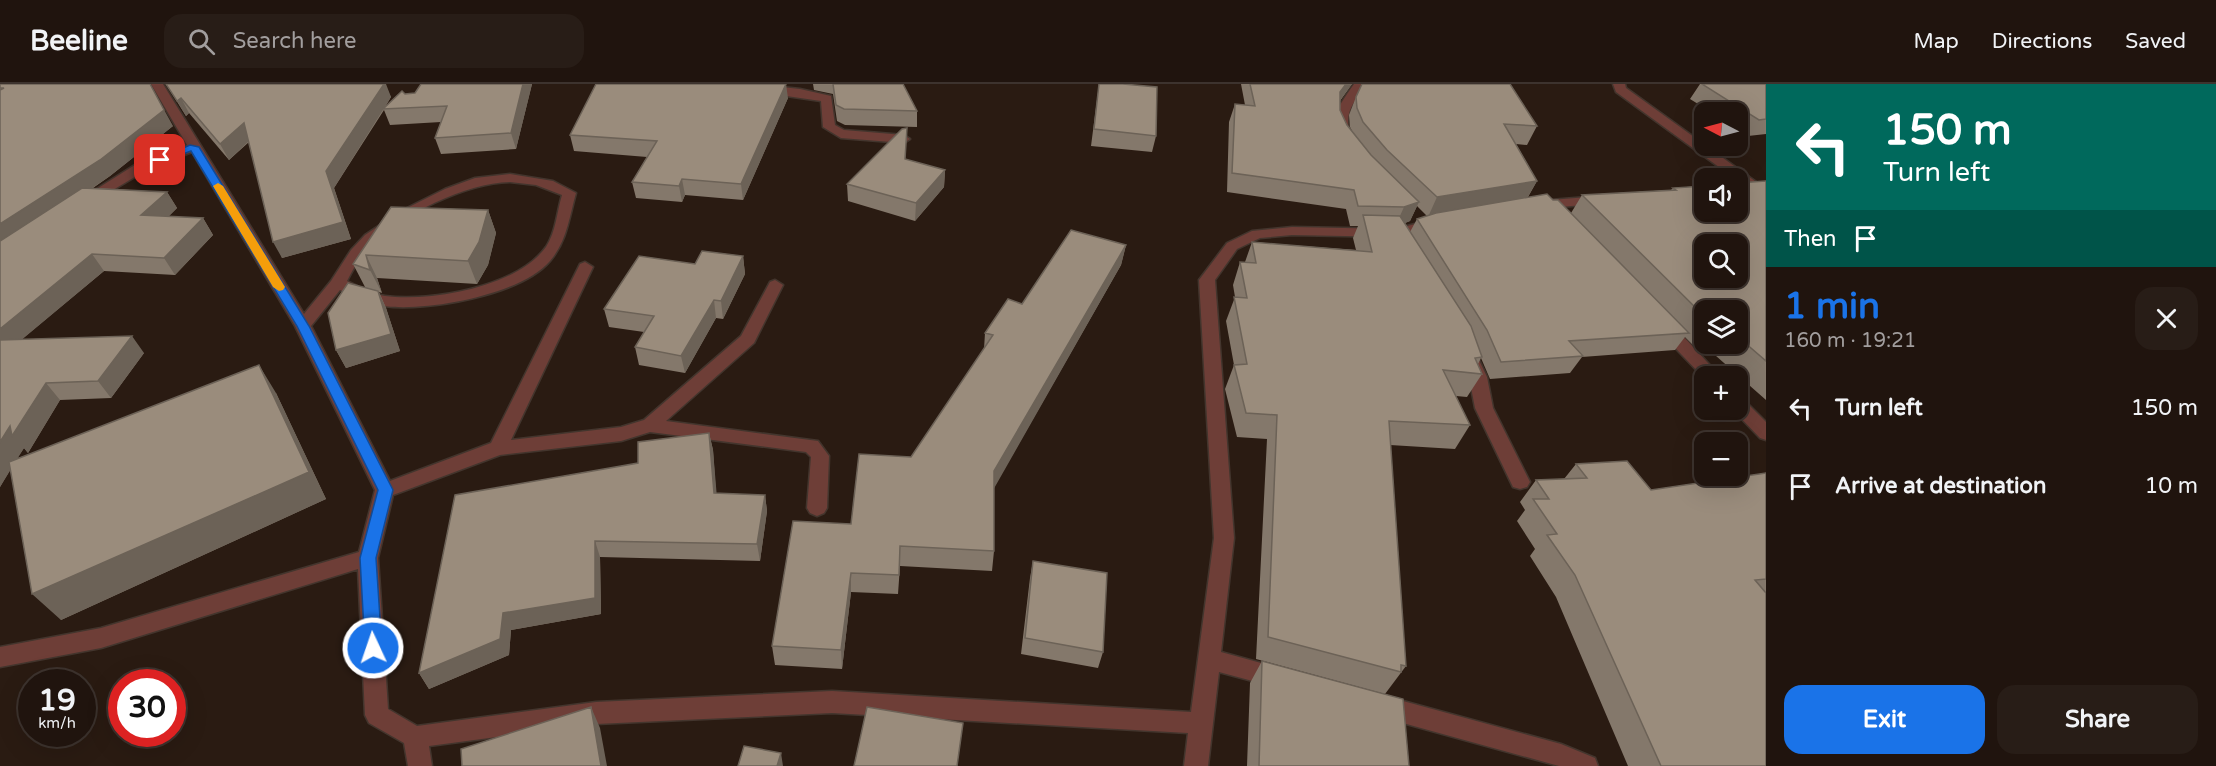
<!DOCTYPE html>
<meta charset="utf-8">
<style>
body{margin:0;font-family:"Varela Round",sans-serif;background:#281d17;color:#f1f3f6;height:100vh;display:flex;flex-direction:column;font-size:22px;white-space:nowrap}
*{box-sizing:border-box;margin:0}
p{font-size:20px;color:#a29e9e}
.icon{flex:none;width:33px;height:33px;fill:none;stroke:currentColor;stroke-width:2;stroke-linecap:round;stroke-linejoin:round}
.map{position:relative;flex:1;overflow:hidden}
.drawer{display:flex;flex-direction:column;background:#20140e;width:450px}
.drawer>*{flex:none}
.top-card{background:#00695c;color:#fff;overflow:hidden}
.needle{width:39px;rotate:276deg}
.fabs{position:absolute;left:1694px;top:18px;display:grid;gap:12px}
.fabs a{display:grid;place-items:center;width:54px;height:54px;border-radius:12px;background:#20140e;box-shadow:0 6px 24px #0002,0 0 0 2px #3d332e;font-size:30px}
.speed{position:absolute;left:18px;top:585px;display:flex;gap:12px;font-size:30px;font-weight:700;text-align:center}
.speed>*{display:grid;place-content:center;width:78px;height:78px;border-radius:50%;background:#20140e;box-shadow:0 6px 24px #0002,0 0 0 2px #3d332e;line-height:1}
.speed small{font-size:15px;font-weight:400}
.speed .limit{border:9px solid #d22;background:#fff;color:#111}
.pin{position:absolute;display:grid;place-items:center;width:51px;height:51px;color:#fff;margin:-26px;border-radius:12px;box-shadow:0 3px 9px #0006}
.me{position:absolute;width:66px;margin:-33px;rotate:357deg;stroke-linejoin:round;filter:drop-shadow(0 0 4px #0008)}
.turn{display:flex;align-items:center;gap:21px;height:126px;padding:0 18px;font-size:27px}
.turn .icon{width:78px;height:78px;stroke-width:2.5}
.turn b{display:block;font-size:42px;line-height:51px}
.then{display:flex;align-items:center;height:57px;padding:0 18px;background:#0003;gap:12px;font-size:22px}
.round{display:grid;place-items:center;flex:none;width:63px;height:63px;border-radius:18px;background:#281d17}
.headline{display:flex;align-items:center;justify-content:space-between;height:102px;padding:0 18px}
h1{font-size:36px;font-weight:800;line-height:45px;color:#1a73e8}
.button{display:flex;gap:12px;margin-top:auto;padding:12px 18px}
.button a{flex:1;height:69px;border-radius:18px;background:#1a73e8;color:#fff;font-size:24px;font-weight:800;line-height:69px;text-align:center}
.button a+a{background:#281d17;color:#f1f3f6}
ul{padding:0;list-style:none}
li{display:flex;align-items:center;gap:18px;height:78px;padding:0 18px}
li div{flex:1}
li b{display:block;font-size:22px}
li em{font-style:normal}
header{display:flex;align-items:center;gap:36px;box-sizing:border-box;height:84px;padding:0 30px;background:#20140e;border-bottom:2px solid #3d332e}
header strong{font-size:28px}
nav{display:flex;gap:33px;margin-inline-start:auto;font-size:21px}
.search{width:420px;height:54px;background:#281d17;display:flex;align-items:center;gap:15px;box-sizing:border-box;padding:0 21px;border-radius:18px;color:#a29e9e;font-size:22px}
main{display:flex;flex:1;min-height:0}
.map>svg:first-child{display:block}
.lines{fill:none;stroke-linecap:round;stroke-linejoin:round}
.minor-casing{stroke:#43352d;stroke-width:3}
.minor{fill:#6e3e37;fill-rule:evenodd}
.wall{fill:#84786b;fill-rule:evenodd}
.shaded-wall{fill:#6c6257}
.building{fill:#9a8c7c;stroke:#6c6257;stroke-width:1.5;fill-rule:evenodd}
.route{fill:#1a73e8;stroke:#114b97;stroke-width:1.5}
.slow{fill:#f59e0b}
</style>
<header>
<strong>Beeline</strong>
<div class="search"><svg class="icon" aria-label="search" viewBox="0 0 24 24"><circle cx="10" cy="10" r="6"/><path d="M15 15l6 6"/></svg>Search here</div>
<nav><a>Map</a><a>Directions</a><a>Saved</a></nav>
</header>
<main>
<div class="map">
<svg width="1766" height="682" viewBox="0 0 1766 682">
<rect width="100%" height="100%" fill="#2a1b12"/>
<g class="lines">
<g class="minor-casing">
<path id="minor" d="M151 0H163L304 230 331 197 351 166 365 151 401 127 445 105 475 94 510 90 553 97 576 109C569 134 567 157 550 177 521 211 426 228 384 222 368 220 354 213 340 206L311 242 390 397 491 359 580 180 585 178 593 183 511 356 621 343 644 336 741 252 770 198 775 196 783 201 754 259 666 337 818 357 829 372 827 424 824 429 817 432 810 429 807 424 811 373 806 368 650 348 621 357 500 371 393 411 378 474 388 625 417 642 596 618 832 607 1191 628 1214 454 1199 196 1227 159 1252 147 1292 143 1396 145 1434 135 1441 139 1439 142 1396 153 1292 151 1260 154 1237 165 1215 196 1234 454 1221 568 1279 584 1287 587 1290 594 1287 601 1279 604 1219 588 1208 682H1184L1188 649 832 629 596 640 429 662 432 682H408L404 659 369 639 365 631 358 485 101 564 0 583V563L101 544 359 468 375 406 295 242 192 68 148 85 88 121H78L76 118 138 79 187 61ZM510 98 536 101 562 111C557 127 556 148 546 163 517 203 431 218 385 212 371 210 359 203 347 197 353 185 360 173 370 162 400 131 466 99 510 98Z
M1354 0H1366C1355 17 1342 30 1351 51L1345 55 1340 54C1328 32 1342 18 1354 0Z
M1613 0H1625L1626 4 1766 105V111H1756L1737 94H1734L1616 8Z
M763 1 800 5 831 12 835 41 844 46 904 51 910 55 904 59 841 54 823 43 821 17 759 8 757 5Z
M1600 112 1605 113 1607 116 1605 119 1538 125 1531 121 1538 117Z
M1664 237 1670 238 1720 292 1704 294 1658 246 1656 242 1658 238Z
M1470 268 1476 270 1487 293 1493 324 1530 398 1527 403 1520 405 1513 403 1475 324 1469 293 1462 274 1464 270Z
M1737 313 1743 315 1766 338V356L1760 354 1733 326H1737Z
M1381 611 1561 660 1595 674 1598 682H1559L1381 633 1373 630 1369 622 1373 614Z"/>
</g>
<use href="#minor" class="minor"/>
</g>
<path class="wall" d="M0 0 173 42 110 92 93 104 167 108 177 124 168 133 203 134 213 151 175 191 104 187 22 255 144 269 111 314 60 316 28 369 24 364 17 374 276 309 326 415 61 536 10 386 0 403Z
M166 0H384L391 13 385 23 405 10 415 9 421 0H532L516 65 441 70 435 54 441 38 390 41 384 26 334 104 351 155 282 174 249 58 229 76 189 29 186 32Z
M813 0H903L917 27V43L845 41 837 37 833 10 814 6Z
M1099 0 1156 52 1152 68 1091 62Z
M1241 0H1352L1340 17V26L1347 41 1352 47 1350 43 1349 31 1356 13 1537 42 1527 61 1516 60 1537 97 1528 113 1553 116 1571 129 1582 111 1671 106 1673 104 1766 97V316L1707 264 1697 265 1685 253 1675 266 1582 273 1570 289 1490 295 1481 274 1478 280 1482 290 1467 313 1456 312 1470 341 1455 365 1390 361 1406 582 1385 610 1256 575 1267 355 1237 353 1225 305 1234 281 1226 237 1235 213 1233 201 1240 178H1245L1252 158 1356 166 1353 154 1358 142H1350L1346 125 1227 108 1229 38 1235 20 1245 21ZM1417 122 1427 132 1417 135 1410 148 1405 139 1410 137ZM1704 226H1737V260H1704Z
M1700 0H1766V50L1748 52 1737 45V28H1711L1690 15Z
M788 14 743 116 685 111 682 118 636 114 632 98 647 73 574 67 570 51Z
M906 60 905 75 945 86 944 103 915 137 848 117 847 100Z
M391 123 488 126 496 149 488 181 477 200 377 194 382 209 379 208 386 224 400 267 346 284 336 266 365 203 353 180Z
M1126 161 1121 181 994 403V467L992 487 900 482 898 510 851 508 842 585 775 581 772 562 851 440 911 373 984 265 985 249 1022 220Z
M743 172 745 190 723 235 716 234 685 289 639 281 635 263 644 248 609 243 604 225 695 180Z
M709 349 713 366 716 410 765 411 767 427 760 477 600 473 601 530 511 546 509 571 429 605 419 589 638 379Z
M1576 380 1651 406 1766 389V682H1628L1556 513 1530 472 1535 465 1517 437 1525 426 1520 418 1536 396 1564 395Z
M1033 477 1103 568 1098 584 1021 570 1030 494Z
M1262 577 1409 682H1247L1250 599Z"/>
<path class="shaded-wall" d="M150 0 173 42 110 92 0 166V140Z
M384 0H386L391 13 334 104 351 155 282 174 273 158 326 87Z
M523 0H532L516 65 511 49Z
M786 0 788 14 743 116 741 100Z
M1346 0H1352L1333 26 1340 8Z
M181 14 189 29 186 32 177 17Z
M244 39 252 54 229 76 220 60Z
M945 86 944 103 915 137 916 119Z
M682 95 685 111 682 118 679 102Z
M1537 97 1526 116 1428 133 1437 113Z
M167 108 177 124 152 148 141 131Z
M1419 118 1410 137 1395 143 1404 123Z
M488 126 496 149 488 181 477 200 468 177Z
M203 134 213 151 175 191 164 174Z
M1126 161 1121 181 992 408 994 387Z
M92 170 104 187 1 273 0 272V245Z
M366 171 377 194 382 209 370 186Z
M743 172 745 190 723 235 721 217Z
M378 207 386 224 400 267 346 284 336 266Z
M714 216 716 234 685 289 681 272Z
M132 252 144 269 111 314 98 297Z
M259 281 276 309 326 415 61 536 32 510Z
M46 299 60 316 28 369 24 364 0 403V358L10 342Z
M709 349 713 366 718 426 714 409Z
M765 411 767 427 760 477 757 460Z
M595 457 600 473 601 530 511 546 509 571 429 605 419 589 503 529Z
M851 489V508L842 585 841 566Z
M591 623 600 644 607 682H601Z
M781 669 783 682H777Z"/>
<path class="building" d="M0 0H150L164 26 100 76 0 140V6L4 4H0Z
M166 0H384L326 87 343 138 273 158 244 39 220 60 181 14 177 17Z
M421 0H523L511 49 435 54 447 22 383 25 402 7 405 10 415 9Z
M596 0H786L741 100 682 95 679 102 632 98 657 57 570 51Z
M833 0H903L917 27 844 25 836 21Z
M1099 0H1123L1157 3 1156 52 1094 45Z
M1250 0H1346L1340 8V26L1347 41 1371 71 1419 118 1404 123 1358 122 1354 106 1232 89 1235 20 1255 22Z
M1362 0H1510L1537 42 1504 40 1537 97 1437 113 1387 66 1363 38 1357 24 1356 13Z
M1702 0H1766V35L1759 36Z
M907 44 905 75 945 86 916 119 847 100 902 45Z
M1766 97V277L1737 252V226H1704V232L1582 111 1676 106 1673 104 1704 102V128H1737V99ZM1704 160H1737V194H1704Z
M82 104 167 108 141 131 203 134 164 174 92 170 0 245V157Z
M1547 110 1553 116H1558L1689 249 1569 257 1583 272 1501 278 1487 246 1417 135 1436 129Z
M391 123 488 126 479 158 468 177 366 171 370 186 353 180Z
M1363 131 1400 132 1471 242 1482 273 1475 274 1482 290 1443 286 1470 341 1389 337 1406 582 1401 581V588L1268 553 1277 331 1246 329 1234 281 1247 280 1234 213 1247 214 1240 178 1256 179 1252 158 1372 168Z
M1071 146 1126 161 994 387V467L900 462 899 491 851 489 841 566 772 562 793 437 851 440 859 370 911 373 993 251 985 249 1008 215 1022 220Z
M702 167 743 172 721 217 714 216 681 272 635 263 654 232 604 225 639 172 695 180Z
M348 199 378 207 391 250 336 266 328 229Z
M132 252 98 297 46 299 12 352 10 342 0 358V256Z
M259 281 309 388 32 510 9 378Z
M709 349 714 409 765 411 757 460 595 457V514L503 529 500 555 419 589 455 411 638 379V358Z
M1627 377 1651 406 1766 389V495L1755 496 1766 509V682H1661L1575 491 1547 451 1557 450 1533 415H1549L1536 396 1587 394 1576 380Z
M1033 477 1107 489 1103 568 1025 554Z
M1262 577 1403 615 1409 682H1259Z
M591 623 601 682H462L461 665Z
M867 623 963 639 957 682H854Z
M744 662 781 669 777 682H738Z"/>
<path class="route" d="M190 61 199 63 309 242 393 406 376 474 382 564 379 569 373 571 367 569 365 564 360 474 378 406 297 242 191 67 160 79 155 76Z"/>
<path class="slow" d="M218 99 223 102 285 203 283 206 279 207 273 203 213 102Z"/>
</svg>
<div class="fabs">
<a><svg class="needle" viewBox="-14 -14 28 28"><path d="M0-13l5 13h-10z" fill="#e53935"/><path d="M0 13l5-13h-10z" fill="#a29e9e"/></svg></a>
<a><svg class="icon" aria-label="sound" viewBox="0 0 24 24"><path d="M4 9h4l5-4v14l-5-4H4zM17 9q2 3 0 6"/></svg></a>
<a><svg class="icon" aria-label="search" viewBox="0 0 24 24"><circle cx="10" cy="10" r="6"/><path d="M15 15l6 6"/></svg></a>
<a><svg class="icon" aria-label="layers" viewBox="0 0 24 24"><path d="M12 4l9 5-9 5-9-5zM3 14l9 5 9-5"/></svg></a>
<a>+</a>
<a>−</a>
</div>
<div class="speed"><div>19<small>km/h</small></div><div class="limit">30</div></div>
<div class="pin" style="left:160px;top:76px;background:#d93025"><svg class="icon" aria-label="arrive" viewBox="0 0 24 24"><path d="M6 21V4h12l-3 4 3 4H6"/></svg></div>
<svg class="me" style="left:373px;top:564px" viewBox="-20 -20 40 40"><circle r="17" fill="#1a73e8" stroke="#fff" stroke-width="3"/><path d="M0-11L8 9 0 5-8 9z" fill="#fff"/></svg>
</div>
<section class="drawer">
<div class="top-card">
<div class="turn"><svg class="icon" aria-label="left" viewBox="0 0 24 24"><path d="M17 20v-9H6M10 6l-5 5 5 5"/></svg><div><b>150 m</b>Turn left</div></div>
<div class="then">Then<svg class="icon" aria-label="arrive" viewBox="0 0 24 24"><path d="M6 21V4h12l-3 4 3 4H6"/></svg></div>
</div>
<div class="headline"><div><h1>1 min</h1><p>160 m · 19:21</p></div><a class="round"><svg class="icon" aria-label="close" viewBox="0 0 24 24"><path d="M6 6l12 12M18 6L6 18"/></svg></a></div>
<ul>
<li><svg class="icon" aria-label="left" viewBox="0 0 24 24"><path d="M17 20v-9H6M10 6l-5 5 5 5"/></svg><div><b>Turn left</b></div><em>150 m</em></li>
<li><svg class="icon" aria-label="arrive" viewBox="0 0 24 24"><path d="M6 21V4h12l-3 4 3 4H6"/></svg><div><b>Arrive at destination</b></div><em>10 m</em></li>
</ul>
<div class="button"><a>Exit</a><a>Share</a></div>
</section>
</main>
